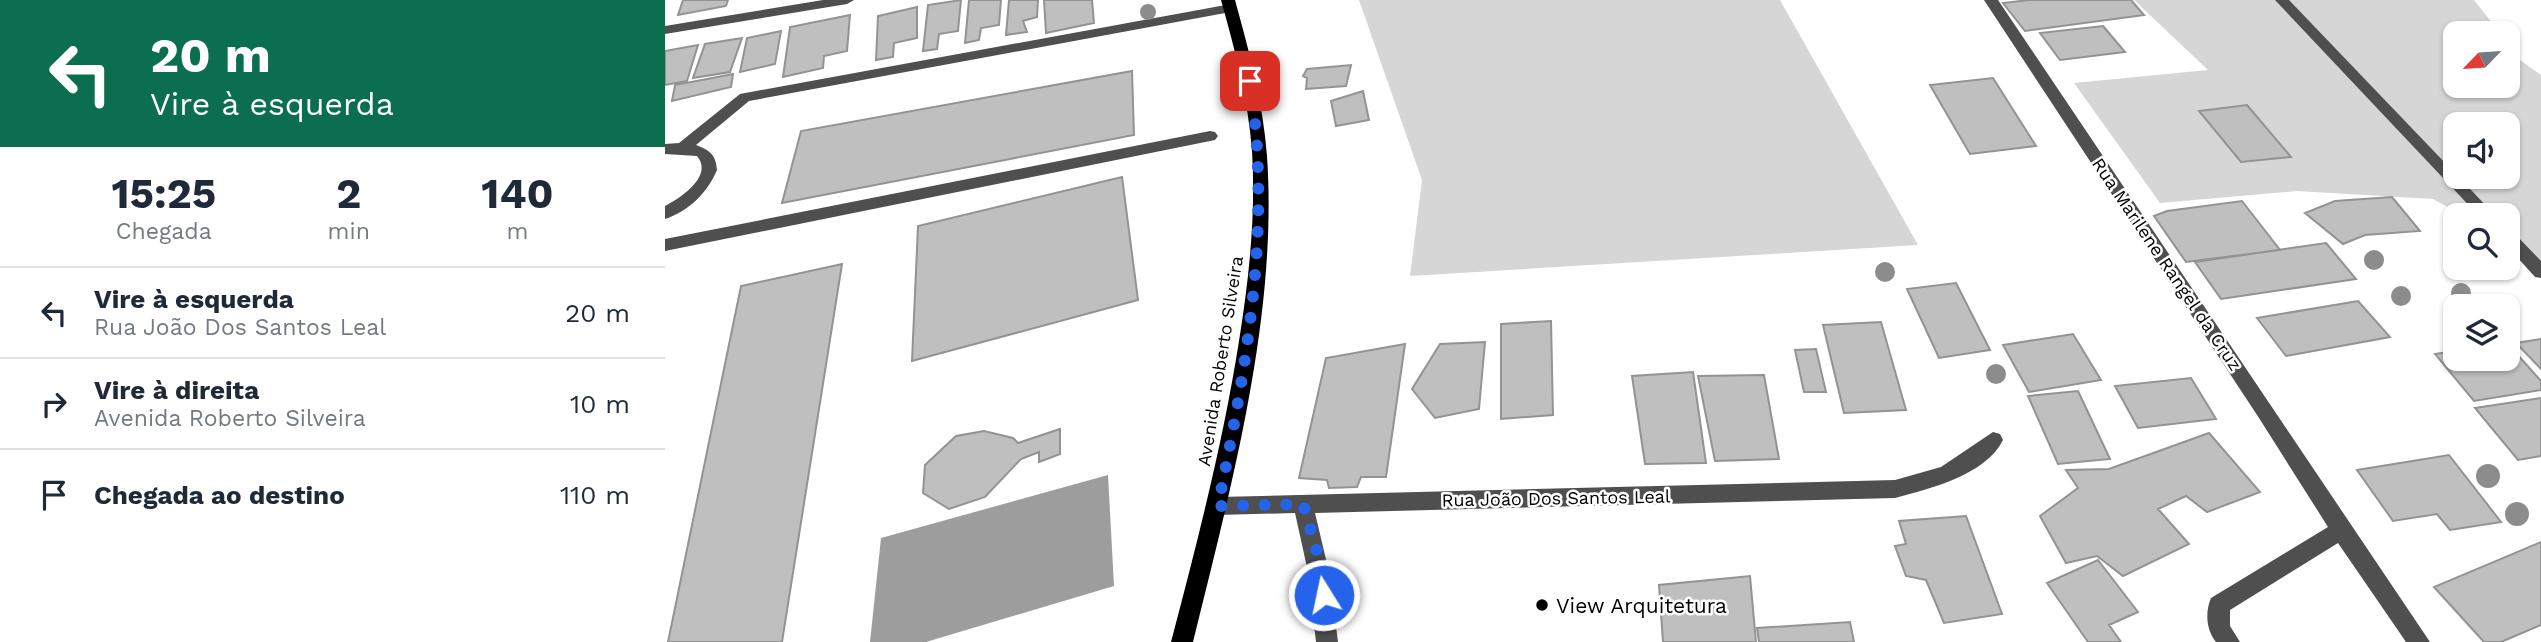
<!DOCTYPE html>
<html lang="pt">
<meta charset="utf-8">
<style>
body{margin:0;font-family:"Work Sans",sans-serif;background:#f6f6f7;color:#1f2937;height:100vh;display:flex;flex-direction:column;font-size:26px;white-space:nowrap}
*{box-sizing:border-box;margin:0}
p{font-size:23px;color:#747a83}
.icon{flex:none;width:38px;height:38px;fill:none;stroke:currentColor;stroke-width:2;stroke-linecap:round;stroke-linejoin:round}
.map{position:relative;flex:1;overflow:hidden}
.side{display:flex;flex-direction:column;background:#fff;width:665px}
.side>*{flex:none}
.hud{background:#0b6e4f;color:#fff;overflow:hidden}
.needle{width:46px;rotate:245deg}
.controls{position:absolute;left:1778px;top:21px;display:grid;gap:14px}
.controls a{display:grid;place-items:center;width:77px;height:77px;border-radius:14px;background:#fff;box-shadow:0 2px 5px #0004;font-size:35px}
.pin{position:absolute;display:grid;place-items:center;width:60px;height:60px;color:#fff;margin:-30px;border-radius:14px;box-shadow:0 4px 10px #0006}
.me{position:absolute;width:77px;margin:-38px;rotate:350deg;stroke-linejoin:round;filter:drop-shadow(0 0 5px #0008)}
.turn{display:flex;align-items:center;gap:24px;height:147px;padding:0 35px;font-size:32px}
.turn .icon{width:91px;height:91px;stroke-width:2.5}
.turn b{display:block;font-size:49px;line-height:60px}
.eta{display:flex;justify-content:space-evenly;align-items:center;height:119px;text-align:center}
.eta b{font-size:42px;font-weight:700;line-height:49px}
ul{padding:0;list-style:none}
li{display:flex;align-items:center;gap:21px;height:91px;padding:0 35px;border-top:2px solid #e0e1e3}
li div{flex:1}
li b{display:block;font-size:26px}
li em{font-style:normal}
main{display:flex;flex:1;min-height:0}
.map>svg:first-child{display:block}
.green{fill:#d6d6d6;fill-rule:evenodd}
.water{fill:#9d9d9d}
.building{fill:#bfbfbf;stroke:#939393;stroke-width:2}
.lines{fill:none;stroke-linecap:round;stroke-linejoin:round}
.minor{fill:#4f4f4f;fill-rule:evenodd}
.major{fill:#000;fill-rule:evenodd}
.tree{fill:#8c8c8c}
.route{stroke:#2563eb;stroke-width:12;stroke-dasharray:0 21.6}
.poi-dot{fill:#000;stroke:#fff;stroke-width:2.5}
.labels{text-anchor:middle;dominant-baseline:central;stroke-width:5;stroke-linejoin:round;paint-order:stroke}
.street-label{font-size:18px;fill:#000;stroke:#fff}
.near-poi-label{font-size:21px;fill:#000;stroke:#fff;text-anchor:start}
</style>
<main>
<section class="side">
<div class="hud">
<div class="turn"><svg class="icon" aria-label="left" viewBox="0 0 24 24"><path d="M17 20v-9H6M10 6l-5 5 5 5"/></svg><div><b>20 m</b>Vire à esquerda</div></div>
</div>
<div class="eta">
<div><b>15:25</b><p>Chegada</p></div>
<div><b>2</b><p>min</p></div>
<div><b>140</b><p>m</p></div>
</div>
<ul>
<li><svg class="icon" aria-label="left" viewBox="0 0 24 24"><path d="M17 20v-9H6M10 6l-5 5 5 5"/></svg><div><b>Vire à esquerda</b><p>Rua João Dos Santos Leal</p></div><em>20 m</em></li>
<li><svg class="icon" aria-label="right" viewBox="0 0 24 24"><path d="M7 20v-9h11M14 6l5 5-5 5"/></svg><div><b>Vire à direita</b><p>Avenida Roberto Silveira</p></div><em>10 m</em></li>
<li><svg class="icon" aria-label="arrive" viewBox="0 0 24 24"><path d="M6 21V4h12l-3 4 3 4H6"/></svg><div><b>Chegada ao destino</b></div><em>110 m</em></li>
</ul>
</section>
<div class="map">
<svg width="1876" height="642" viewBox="0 0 1876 642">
<rect width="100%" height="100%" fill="#fff"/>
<path class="green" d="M694 0H1115L1253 245 745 276 757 180Z
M1469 0H1809L1835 33H1790V86H1843V44L1855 60 1876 75V261L1843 242V215H1797L1768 199 1632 191 1495 203 1409 83 1543 70ZM1790 124H1843V177H1790Z"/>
<path class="water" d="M443 475 449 586 261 642H205L216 538Z"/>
<path class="building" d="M18 0H63L61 6 13 15Z
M296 0 293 31 274 34 272 49 258 51 263 5Z
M304 0H336L334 25 316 28 314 40 300 43Z
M344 0H373L372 17 358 21 362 32 341 35Z
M379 0H427L429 23 381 33Z
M1364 0H1466L1479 15 1360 31 1338 3Z
M252 7V38L229 43 228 57 211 60 213 16Z
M185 15 182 51 159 56 158 68 118 77 125 27Z
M1438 26 1460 52 1395 60 1375 33Z
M116 31 110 64 75 72 82 38Z
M77 38 65 72 28 78 40 44Z
M33 45 22 81 0 85V51Z
M686 65 681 86 641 89 642 78 638 76 642 69Z
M467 71 469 135 117 203 136 131Z
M68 74 66 87 7 101 10 85Z
M1328 78 1371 146 1305 154 1265 85Z
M698 91 704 120 671 126 666 101Z
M1582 105 1626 157 1576 162 1534 111Z
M457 177 473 300 247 361 253 226Z
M1727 197 1755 231 1700 235 1678 244 1640 213 1670 201Z
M1577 201 1615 250 1521 262 1489 216 1502 211Z
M1661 243 1691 279 1556 299 1530 262Z
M177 264 117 642H3L76 286Z
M1291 283 1325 350 1274 358 1242 289Z
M1693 301 1725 337 1621 356 1592 318Z
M886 321 888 415 836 419V324Z
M1216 322 1241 410 1179 413 1158 325Z
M1408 334 1436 380 1364 392 1338 345Z
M1876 339V369L1851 343Z
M820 342 814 409 770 418 747 389 775 344Z
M740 344 721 477H696L692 487 664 488 662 480 634 478 661 358Z
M1843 344 1876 381V390L1809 401 1770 354 1790 351V359H1843Z
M1151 349 1161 392H1139L1130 350Z
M1028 372 1041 463 980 464 967 376Z
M1099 375 1114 459 1050 461 1033 376Z
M1526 378 1551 419 1473 428 1450 386Z
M1413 391 1445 459 1393 464 1363 396Z
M1876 398V456L1853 460 1810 408Z
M395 429V454L374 462V452L356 459 320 497 284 509 258 493 260 465 291 436 319 431 348 438 353 443Z
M1544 433 1595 492 1542 512 1521 496 1493 509 1524 544 1458 576 1432 556 1401 563 1375 516 1413 488 1401 470 1444 469Z
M1784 455 1836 522 1785 530 1772 514 1728 521 1692 470Z
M1301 516 1337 614 1279 623 1261 580 1241 576 1230 546 1241 544 1234 521Z
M1876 542V625L1836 642H1819L1769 587Z
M1433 560 1473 612 1444 625 1456 642H1423L1382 583Z
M1085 576 1091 642H998L994 585Z
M1185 622 1189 642H1094L1092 628Z"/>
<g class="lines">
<path class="minor" d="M158 0H189L182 4 0 34V26Z
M1319 0H1333L1765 642H1741L1673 543 1565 610V626L1575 642H1551C1541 630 1540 612 1546 598L1663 527 1594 418Z
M1610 0H1624L1830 215H1813Z
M566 4 571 5V11L84 101 31 145C45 150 51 155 52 170 42 193 24 211 0 219V206C15 198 49 176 32 156L0 154V144L14 143 75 94Z
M545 131 550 132 553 136 550 140 0 251V239Z
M1843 231 1849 233 1876 261V278L1870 277 1843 247Z
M1328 432 1335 434 1338 440C1321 475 1264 489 1230 498L650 513 664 572 673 642H651L643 572 630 513 553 515 546 512 543 506 546 500 553 497 1230 480 1276 467Z"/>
<path class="major" d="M556 0H570C584 51 598 102 602 156 613 316 566 487 528 642H506C532 543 558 443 574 341 584 279 591 214 587 151 583 99 570 50 556 0Z"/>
</g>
<g class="tree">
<circle cx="483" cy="12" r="8"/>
<circle cx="1709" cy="260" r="10"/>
<circle cx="1220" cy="272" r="10"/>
<circle cx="1796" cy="293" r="10"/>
<circle cx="1736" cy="296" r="10"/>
<circle cx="1331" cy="374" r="10"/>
<circle cx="1823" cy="476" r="12"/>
<circle cx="1852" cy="514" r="12"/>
</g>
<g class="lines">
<path class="route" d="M585 81C607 227 582 363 553 506L638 504 651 548 659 595"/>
</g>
<circle class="poi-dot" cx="877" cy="605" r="7"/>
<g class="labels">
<g class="street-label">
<text transform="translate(1502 264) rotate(56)">Rua Marilene Rangel da Cruz</text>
<text transform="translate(555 361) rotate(-81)">Avenida Roberto Silveira</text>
<text transform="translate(891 498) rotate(-1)">Rua João Dos Santos Leal</text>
</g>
<g class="near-poi-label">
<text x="891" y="605">View Arquitetura</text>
</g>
</g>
</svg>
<div class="controls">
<a><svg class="needle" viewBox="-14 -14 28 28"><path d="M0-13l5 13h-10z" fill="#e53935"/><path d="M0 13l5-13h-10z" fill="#747a83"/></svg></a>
<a><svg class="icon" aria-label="sound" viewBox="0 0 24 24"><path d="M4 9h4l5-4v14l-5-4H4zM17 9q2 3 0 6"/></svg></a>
<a><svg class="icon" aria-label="search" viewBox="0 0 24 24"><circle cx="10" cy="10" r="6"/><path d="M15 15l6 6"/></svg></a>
<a><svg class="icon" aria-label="layers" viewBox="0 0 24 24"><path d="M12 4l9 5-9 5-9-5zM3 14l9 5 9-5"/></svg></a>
</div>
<div class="pin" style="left:585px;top:81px;background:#d93025"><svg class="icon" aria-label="arrive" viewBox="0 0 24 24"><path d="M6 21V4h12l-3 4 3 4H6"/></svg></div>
<svg class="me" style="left:659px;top:595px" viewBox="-20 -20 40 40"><circle r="17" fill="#2563eb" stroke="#fff" stroke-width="3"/><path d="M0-11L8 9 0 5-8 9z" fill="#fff"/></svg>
</div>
</main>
